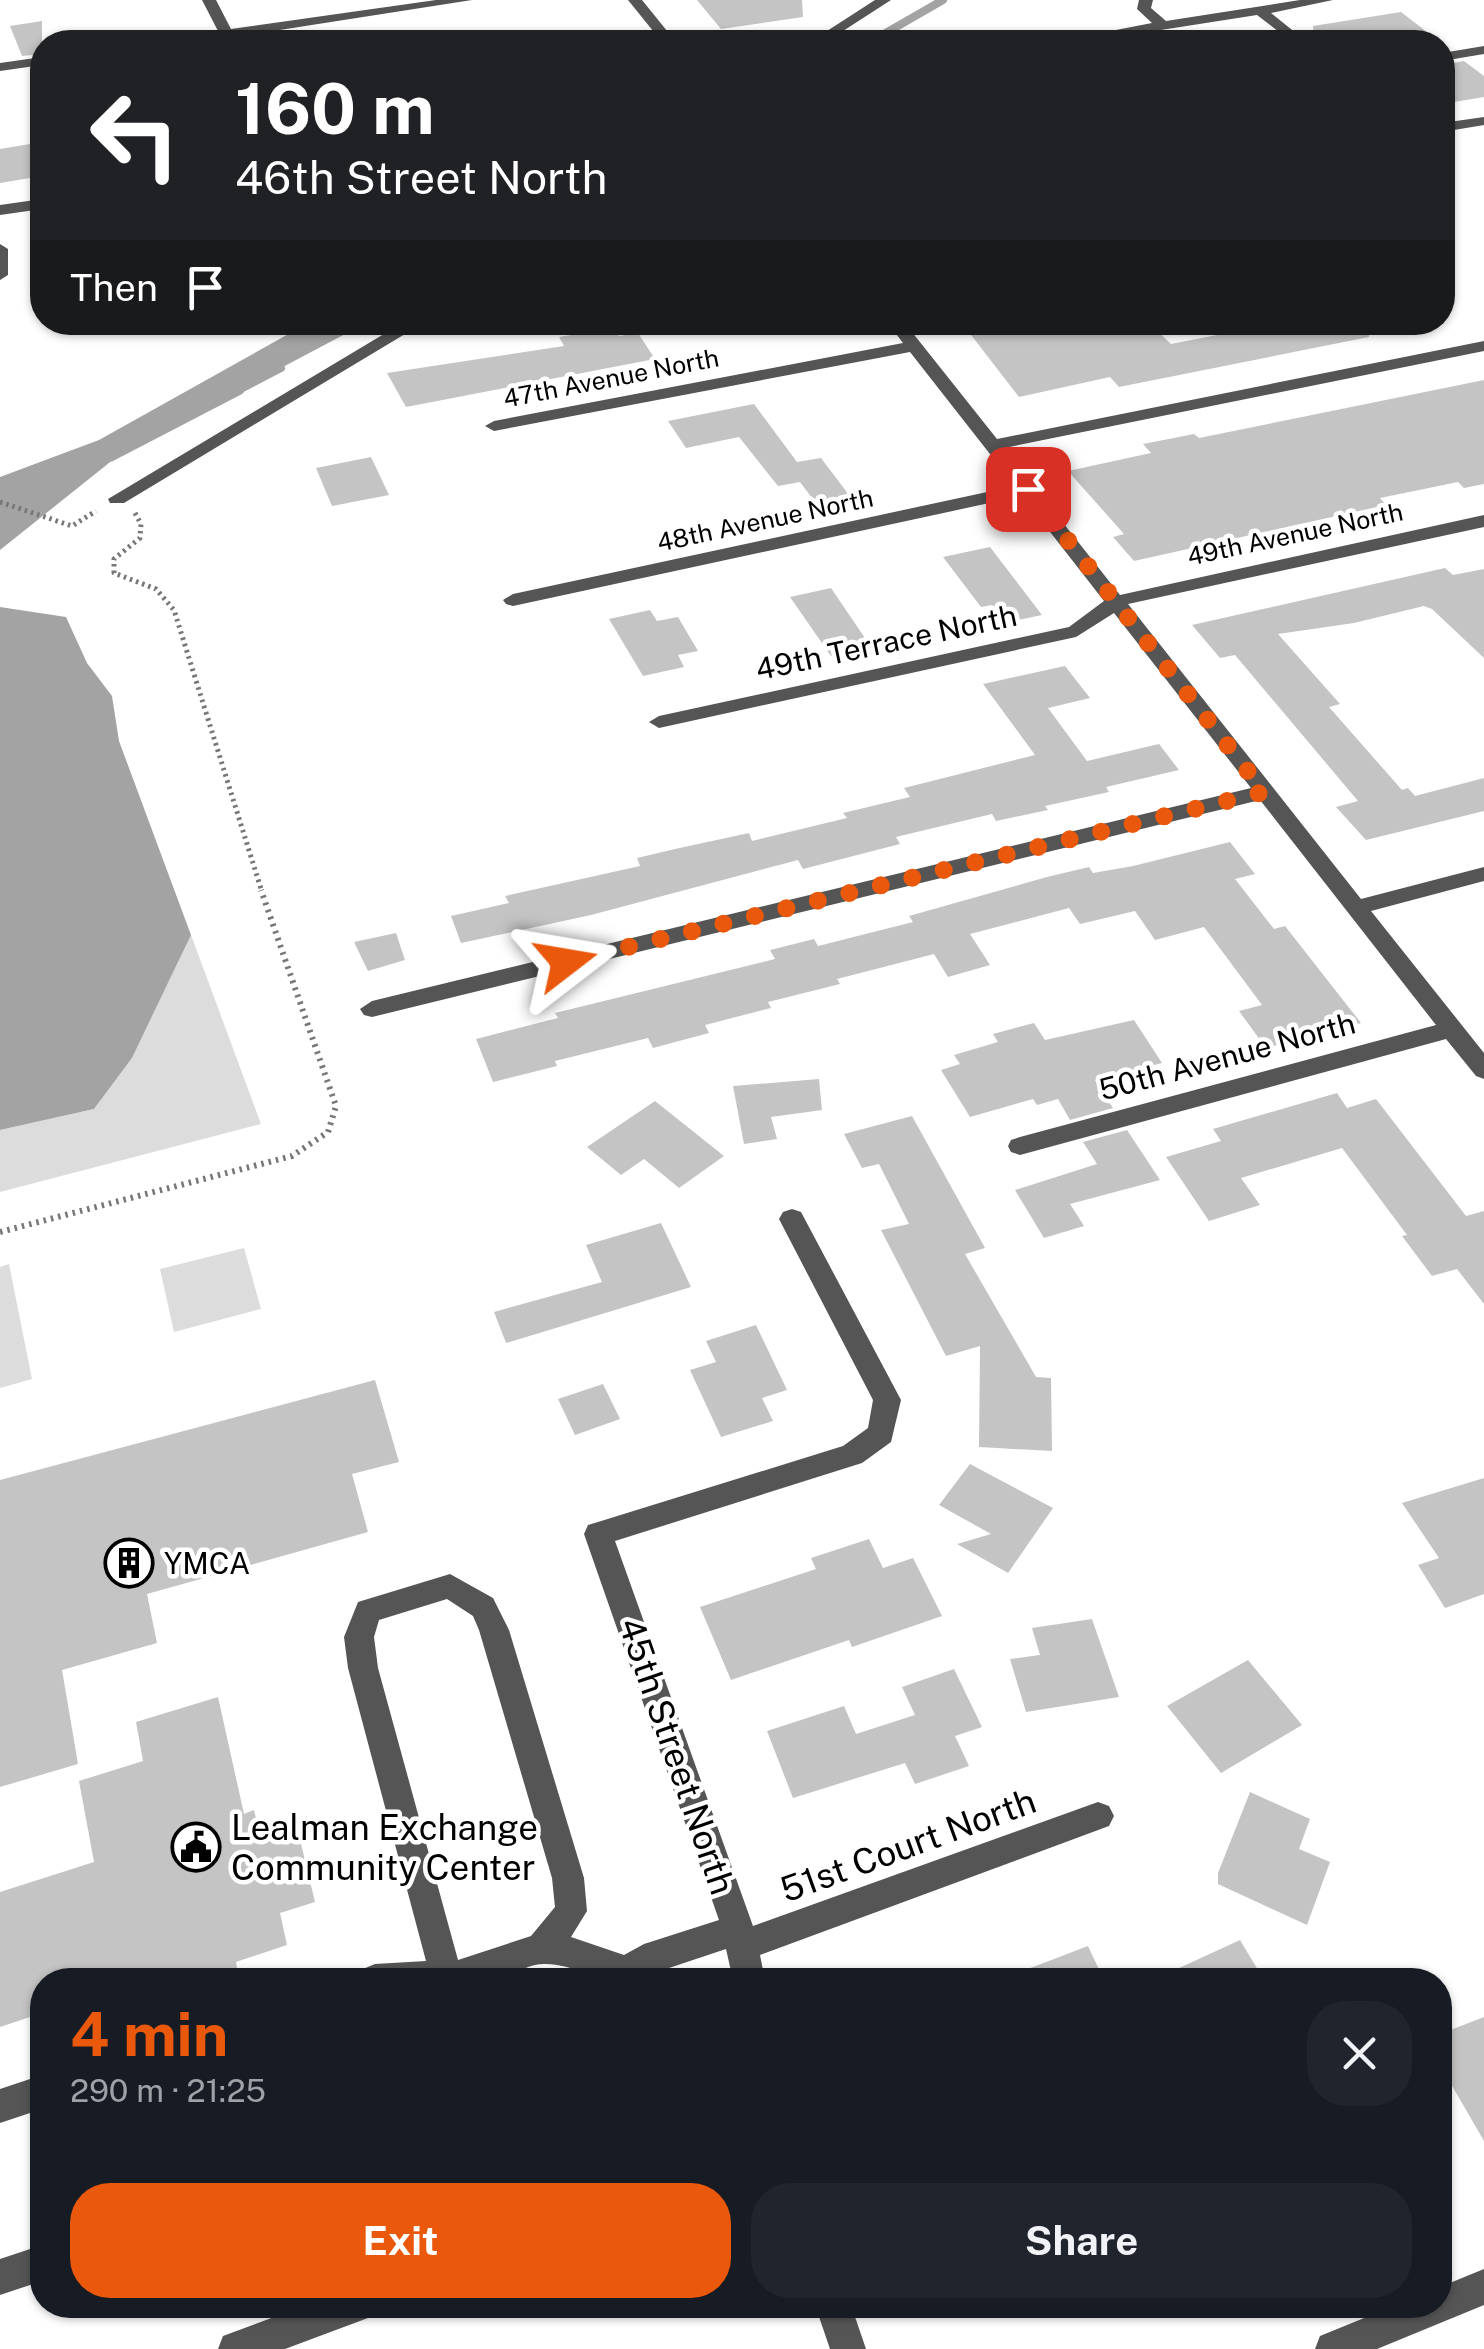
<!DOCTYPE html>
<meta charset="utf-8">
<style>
body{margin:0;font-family:"Public Sans",sans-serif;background:#20242c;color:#f1f3f6;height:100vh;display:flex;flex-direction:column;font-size:38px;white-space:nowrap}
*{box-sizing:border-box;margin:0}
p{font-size:32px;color:#9ea1a6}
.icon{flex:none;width:55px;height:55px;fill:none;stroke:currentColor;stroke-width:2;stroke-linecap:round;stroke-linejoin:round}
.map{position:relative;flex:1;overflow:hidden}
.side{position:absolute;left:30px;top:1968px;width:1422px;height:350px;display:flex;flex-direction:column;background:#171b24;border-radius:40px;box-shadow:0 2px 8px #0004}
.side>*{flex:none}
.guide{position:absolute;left:30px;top:30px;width:1425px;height:305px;border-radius:40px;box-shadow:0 2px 8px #0004;background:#202124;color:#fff;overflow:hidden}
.pin{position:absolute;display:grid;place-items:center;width:85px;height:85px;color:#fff;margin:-42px;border-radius:20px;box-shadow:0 5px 15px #0006}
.me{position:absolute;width:110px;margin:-55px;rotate:76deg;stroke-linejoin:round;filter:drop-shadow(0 0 8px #0008)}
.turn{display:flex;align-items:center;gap:35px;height:210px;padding:0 40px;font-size:45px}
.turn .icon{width:130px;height:130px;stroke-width:2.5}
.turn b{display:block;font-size:70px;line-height:85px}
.then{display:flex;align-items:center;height:95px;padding:0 40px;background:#0003;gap:20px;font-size:38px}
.round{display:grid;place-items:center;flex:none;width:105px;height:105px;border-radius:40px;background:#20242c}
.summary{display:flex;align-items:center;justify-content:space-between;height:170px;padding:0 40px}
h1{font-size:60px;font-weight:700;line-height:75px;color:#ea580c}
.cta{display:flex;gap:20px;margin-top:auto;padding:20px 40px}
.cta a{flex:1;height:115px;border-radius:40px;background:#ea580c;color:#fff;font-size:40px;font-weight:700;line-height:115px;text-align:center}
.cta a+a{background:#20242c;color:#f1f3f6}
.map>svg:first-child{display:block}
.green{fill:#dcdcdc}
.water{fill:#a3a3a3}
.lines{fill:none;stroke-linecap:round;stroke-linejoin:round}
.stream-far1{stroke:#a3a3a3;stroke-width:8}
.stream{stroke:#a3a3a3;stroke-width:9}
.building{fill:#c4c4c4}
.path-far1{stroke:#777;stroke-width:5;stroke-dasharray:2.5 4;stroke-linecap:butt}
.path{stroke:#777;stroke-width:6;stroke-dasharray:2.5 5;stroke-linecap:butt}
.minor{fill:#555;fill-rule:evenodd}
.route{stroke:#ea580c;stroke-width:18;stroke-dasharray:0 32.4}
.labels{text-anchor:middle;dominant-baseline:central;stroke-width:9;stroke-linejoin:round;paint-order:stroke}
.far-street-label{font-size:25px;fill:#000;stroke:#fff}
.street-label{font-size:30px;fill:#000;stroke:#fff}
.poi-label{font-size:30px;fill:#000;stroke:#fff;text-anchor:start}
.near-street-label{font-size:35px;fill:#000;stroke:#fff}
.near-poi-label{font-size:35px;fill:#000;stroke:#fff;text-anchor:start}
</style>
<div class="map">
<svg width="1484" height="2349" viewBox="0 0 1484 2349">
<rect width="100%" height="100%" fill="#fff"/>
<path class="green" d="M191 935 261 1124 0 1192V1130L94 1109 132 1058Z
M244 1248 261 1309 174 1332 160 1269Z
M9 1264 32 1379 0 1388V1267Z"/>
<path class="water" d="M310 322 366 323 124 451 0 550V477L99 440Z
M0 607 66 617 87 663 112 696 119 741 191 935 132 1058 94 1109 0 1130Z"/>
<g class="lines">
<path class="stream-far1" d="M870 42 943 0
M235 392 281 368"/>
<path class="stream" d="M111 457 240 390"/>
</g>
<path class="building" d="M697 0H802L803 17 721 29Z
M1401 12 1440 42H1314L1313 26Z
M42 21V54L22 56 10 26Z
M1464 61 1484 76V97L1442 104V65Z
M42 142V176L0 183V149Z
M961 322H1148L1171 344 1283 322H1367L1369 337 1119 387 1110 377 1019 397Z
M614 328 619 336 638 333 655 359 406 407 387 373 564 346 559 337Z
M1484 380V484L1464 488 1458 482 1380 498 1386 505 1134 561 1113 537 1124 534 1068 471 1151 453 1143 444 1194 434 1199 438Z
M754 404 797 462 821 458 849 495 815 502 800 482 778 486 739 437 686 448 668 421Z
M371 457 389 495 332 506 316 468Z
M990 547 1042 615 1005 623 992 605 981 607 943 557Z
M1445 568 1453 575 1484 569V658L1432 609 1424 606 1354 623 1278 634 1340 704 1329 707 1402 790 1408 788 1415 796 1484 778V811L1366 840 1336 807 1358 801 1235 655 1220 658 1192 625Z
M831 588 871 647 831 656 790 597Z
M650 610 657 621 678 617 698 651 678 655 684 667 643 676 609 619Z
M1065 666 1090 698 1048 708 1087 761 1159 744 1179 770 1106 787 1109 792 1045 806 1048 810 996 821 992 814 896 837 900 844 803 869 798 860 591 915 461 943 451 916 509 903 505 896 640 866 637 858 675 849 749 833 752 841 847 818 843 813 910 797 904 788 1035 755 983 684Z
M1230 842 1255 874 1235 879 1274 929 1285 926 1361 1023 1266 1048 1239 1011 1262 1005 1204 927 1155 940 1135 911 1080 924 1069 908 970 934 990 965 948 977 934 954 837 979 840 984 768 1002 771 1008 705 1025 709 1033 653 1048 648 1038 555 1061 557 1066 493 1082 476 1039 558 1018 555 1013 775 959 770 950 814 939 818 946 913 922 909 916 1047 877 1089 867 1093 873 1133 866Z
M396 933 405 960 368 971 354 942Z
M1134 1020 1162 1063 1095 1080 1113 1108 1070 1120 1058 1099 1037 1105 1033 1099 970 1117 941 1070 960 1064 954 1055 998 1042 993 1034 1034 1023 1045 1040Z
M819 1079 822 1110 771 1117 777 1139 744 1144 733 1086Z
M1337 1093 1347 1108 1376 1099 1466 1216 1484 1211V1304L1457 1269 1432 1276 1402 1236 1407 1235 1342 1148 1241 1178 1260 1205 1209 1221 1166 1157 1221 1141 1213 1129Z
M655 1101 724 1156 679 1188 644 1159 621 1175 587 1147Z
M912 1116 985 1248 965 1254 1036 1377 1051 1378 1052 1451 979 1447 980 1346 946 1356 881 1230 909 1224 879 1164 862 1168 844 1134Z
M1127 1130 1160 1180 1070 1204 1084 1226 1044 1238 1015 1190 1097 1164 1083 1142Z
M661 1223 691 1287 506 1343 494 1312 602 1282 586 1245Z
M756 1325 787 1390 762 1398 773 1421 721 1437 690 1370 716 1362 706 1341Z
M375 1380 399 1462 352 1474 368 1532 147 1594 157 1643 62 1670 78 1764 0 1787V1480Z
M603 1384 620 1419 575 1435 558 1399Z
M970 1464 1053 1508 1008 1573 957 1544 991 1534 939 1505Z
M1484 1478V1594L1445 1608 1418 1565 1439 1558 1402 1503Z
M869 1539 883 1568 913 1558 942 1616 852 1647 849 1640 731 1680 700 1607 816 1569 811 1558Z
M1092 1619 1119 1697 1026 1712 1010 1659 1040 1655 1032 1628Z
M1248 1660 1302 1725 1221 1773 1167 1706Z
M954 1669 982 1727 955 1736 969 1766 915 1784 905 1763 793 1798 767 1731 844 1706 856 1734 915 1715 902 1687Z
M218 1697 244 1814 254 1810 259 1831 295 1819 315 1902 280 1913 287 1945 236 1962 239 1980H42V2013L0 2027V1892L94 1862 79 1781 143 1761 136 1722Z
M1250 1792 1310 1819 1299 1849 1330 1862 1307 1925 1218 1884V1873Z
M1240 1940 1264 1980H1153Z
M1088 1946 1104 1980H1005L1004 1978Z
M1484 2017V2141L1440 2065V2034Z"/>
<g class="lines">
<path class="path-far1" d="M0 502 72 526 96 511
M135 513 141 524 140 538 114 559V573L156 589 174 610 262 892"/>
<path class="path" d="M0 1232 292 1156 328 1132 336 1106 261 890"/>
<path class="minor" d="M202 0H216L231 29 436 0H472L235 37 237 42H223L221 39 164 42 171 38 218 31Z
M628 0H642L676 42H662Z
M875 0H891L826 42H810Z
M1139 0H1153L1151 8 1166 21 1300 0H1333L1271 13 1307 42H1292L1257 15 1084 42H1054L1152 23 1137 9Z
M1484 46V54L1442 61V53Z
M42 57V65L0 71V63Z
M1484 117V125L1442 132V123Z
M42 199V209L0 215V205Z
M0 244 8 249V275L0 280Z
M404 322H425L124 503H110L108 499Z
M887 322H904L997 439 1484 341V351L1004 448 1120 595 1484 515V527L1128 604 1361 899 1484 867V881L1371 911 1484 1053V1079L1476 1076 1446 1039 1020 1155 1011 1152 1008 1146 1011 1140 1020 1137 1436 1025 1260 800 372 1017 364 1015 360 1009 372 1001 1251 788 1114 613 1076 637 659 728 649 722 659 716 1069 627 1104 601 1022 496 513 606 506 604 503 600 513 594 1015 486 910 352 494 431 485 426 494 421 903 343Z
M792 1209 801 1212 901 1400 891 1442 862 1463 615 1541 753 1926 1098 1802 1109 1806 1114 1816 1109 1826 760 1955 765 1980H733L726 1949 654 1973C621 1998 581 1963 544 1964 526 1964 509 1978 492 1980 448 1985 402 1980 359 1980L363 1969 375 1964 426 1961 348 1668 344 1637 358 1602 450 1574 493 1598 509 1630 584 1878 587 1911 571 1937 624 1955 644 1944 719 1920 584 1534 588 1525 598 1522 843 1446 868 1428 873 1400 779 1219 783 1212ZM447 1599 473 1616 479 1630 552 1878 555 1907 531 1936 458 1960 378 1668 374 1637 379 1620Z
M42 2075V2109L0 2123V2089Z
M42 2245V2281L0 2295V2259Z
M1484 2269V2305L1377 2349H1315L1320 2336 1396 2305H1440V2287Z
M306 2305H373L368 2318 285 2349H218L223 2336Z
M815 2305H851L866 2349H830Z"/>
</g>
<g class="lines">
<path class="route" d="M566 962 1264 792 1028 489"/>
</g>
<defs>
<g id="building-ring" transform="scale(2.5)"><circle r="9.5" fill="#fff" stroke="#000" stroke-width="1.5"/><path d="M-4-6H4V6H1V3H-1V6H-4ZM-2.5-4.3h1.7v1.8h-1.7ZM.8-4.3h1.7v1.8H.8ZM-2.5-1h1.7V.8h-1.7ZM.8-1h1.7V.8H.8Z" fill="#000"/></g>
<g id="civic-ring" transform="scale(2.5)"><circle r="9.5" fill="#fff" stroke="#000" stroke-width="1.5"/><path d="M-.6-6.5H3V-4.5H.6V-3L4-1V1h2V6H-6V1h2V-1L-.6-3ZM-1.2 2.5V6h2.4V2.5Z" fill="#000"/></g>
</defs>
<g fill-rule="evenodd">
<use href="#building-ring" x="129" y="1563"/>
<use href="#civic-ring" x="196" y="1847"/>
</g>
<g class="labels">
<g class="far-street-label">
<text transform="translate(611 378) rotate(-11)">47th Avenue North</text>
<text transform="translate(765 520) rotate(-12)">48th Avenue North</text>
<text transform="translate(1295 534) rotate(-12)">49th Avenue North</text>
</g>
<g class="street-label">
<text transform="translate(886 642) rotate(-12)">49th Terrace North</text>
<text transform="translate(1227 1056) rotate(-15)">50th Avenue North</text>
</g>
<g class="poi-label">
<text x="164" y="1563">YMCA</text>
</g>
<g class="near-street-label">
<text transform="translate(677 1756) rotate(71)">45th Street North</text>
<text transform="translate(908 1845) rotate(-20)">51st Court North</text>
</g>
<g class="near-poi-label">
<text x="231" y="1827">Lealman Exchange<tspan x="231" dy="40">Community Center</tspan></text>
</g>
</g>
</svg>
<div class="pin" style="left:1028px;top:489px;background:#d93025"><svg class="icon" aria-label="arrive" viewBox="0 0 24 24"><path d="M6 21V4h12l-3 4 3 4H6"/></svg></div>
<svg class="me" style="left:566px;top:962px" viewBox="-20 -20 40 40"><path d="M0-17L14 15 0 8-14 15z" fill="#ea580c" stroke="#fff" stroke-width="4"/></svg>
<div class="guide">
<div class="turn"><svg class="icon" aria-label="left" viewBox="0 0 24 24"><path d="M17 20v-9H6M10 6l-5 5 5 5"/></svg><div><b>160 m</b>46th Street North</div></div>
<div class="then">Then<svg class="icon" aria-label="arrive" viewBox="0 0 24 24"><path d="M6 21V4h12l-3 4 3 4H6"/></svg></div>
</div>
<section class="side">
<div class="summary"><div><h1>4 min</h1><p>290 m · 21:25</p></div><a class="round"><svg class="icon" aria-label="close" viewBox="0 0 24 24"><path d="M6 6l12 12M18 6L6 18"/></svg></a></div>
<div class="cta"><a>Exit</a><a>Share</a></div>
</section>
</div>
